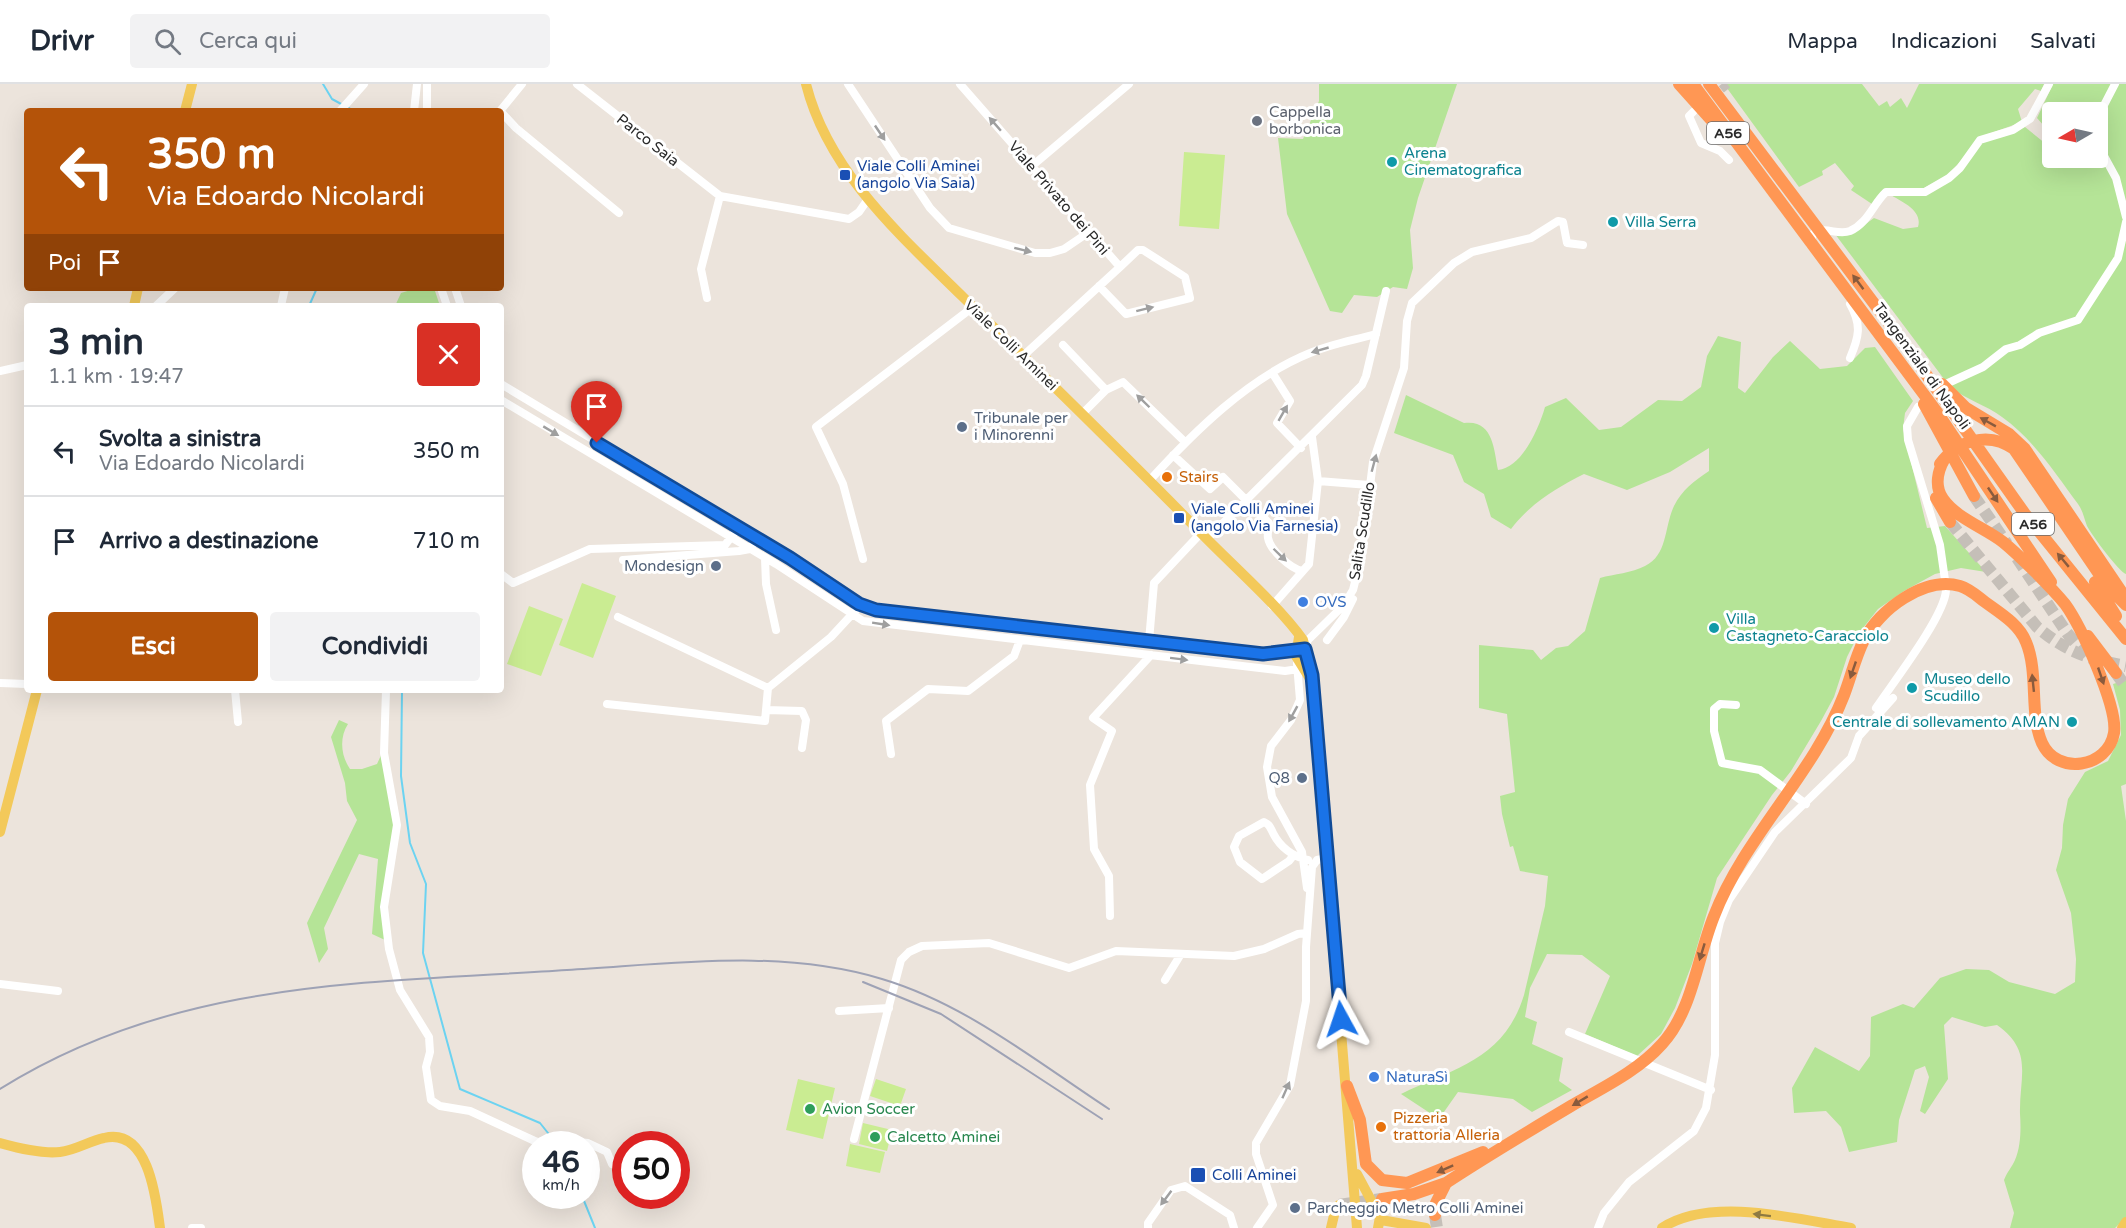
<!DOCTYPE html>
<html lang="it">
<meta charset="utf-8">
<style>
body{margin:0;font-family:"Varela Round",sans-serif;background:#f2f2f3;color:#1f2937;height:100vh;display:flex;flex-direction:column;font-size:22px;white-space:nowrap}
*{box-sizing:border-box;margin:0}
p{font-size:20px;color:#747a83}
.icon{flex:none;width:33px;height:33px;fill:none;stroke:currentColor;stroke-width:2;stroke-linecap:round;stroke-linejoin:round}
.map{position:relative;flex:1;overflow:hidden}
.side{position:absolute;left:24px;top:219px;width:480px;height:390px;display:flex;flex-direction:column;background:#fff;border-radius:6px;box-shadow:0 6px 24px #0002}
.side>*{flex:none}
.guide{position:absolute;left:24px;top:24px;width:480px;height:183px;border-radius:6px;box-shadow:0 6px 24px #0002;background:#b45309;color:#fff;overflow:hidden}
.needle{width:39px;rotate:261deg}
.controls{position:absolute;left:2042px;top:18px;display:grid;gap:12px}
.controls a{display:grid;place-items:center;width:66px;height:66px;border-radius:6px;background:#fff;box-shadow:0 6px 24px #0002;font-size:30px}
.speed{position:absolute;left:522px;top:1047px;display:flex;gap:12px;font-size:30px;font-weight:700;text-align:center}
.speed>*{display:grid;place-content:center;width:78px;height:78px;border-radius:50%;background:#fff;box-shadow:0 6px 24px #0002;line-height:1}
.speed small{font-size:15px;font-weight:400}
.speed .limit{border:9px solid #d22;background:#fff;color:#111}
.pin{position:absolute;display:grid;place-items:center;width:51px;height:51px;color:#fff;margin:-62px -26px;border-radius:50% 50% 50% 0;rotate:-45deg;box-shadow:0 0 6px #0007}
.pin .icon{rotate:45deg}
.me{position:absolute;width:66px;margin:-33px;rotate:355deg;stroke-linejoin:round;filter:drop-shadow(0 0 4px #0008)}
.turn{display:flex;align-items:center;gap:21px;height:126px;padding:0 24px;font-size:27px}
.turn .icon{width:78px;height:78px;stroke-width:2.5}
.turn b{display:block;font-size:42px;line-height:51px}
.then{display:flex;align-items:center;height:57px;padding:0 24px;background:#0003;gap:12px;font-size:22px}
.round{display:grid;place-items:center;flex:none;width:63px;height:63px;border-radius:6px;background:#f2f2f3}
.overview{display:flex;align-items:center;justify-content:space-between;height:102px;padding:0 24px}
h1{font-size:36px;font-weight:700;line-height:45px}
.button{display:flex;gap:12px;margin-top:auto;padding:12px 24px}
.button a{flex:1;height:69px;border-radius:6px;background:#b45309;color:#fff;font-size:24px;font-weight:700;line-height:69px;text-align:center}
.button a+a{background:#f2f2f3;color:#1f2937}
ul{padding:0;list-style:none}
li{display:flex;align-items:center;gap:18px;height:90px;padding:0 24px;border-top:2px solid #e0e1e3}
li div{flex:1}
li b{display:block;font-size:22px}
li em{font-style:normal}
header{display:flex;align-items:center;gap:36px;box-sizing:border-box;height:84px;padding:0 30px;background:#fff;border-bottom:2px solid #e0e1e3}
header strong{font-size:28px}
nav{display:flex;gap:33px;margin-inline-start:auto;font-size:21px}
.search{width:420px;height:54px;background:#f2f2f3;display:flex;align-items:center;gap:15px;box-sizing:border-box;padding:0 21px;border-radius:6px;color:#747a83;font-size:22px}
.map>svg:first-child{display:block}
.green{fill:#b5e497}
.pitch{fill:#caec92}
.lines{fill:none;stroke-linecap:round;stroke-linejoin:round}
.stream{stroke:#6cd3f1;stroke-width:2}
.minor-tunnel{stroke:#c5bfb8;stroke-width:8;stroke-dasharray:8 4;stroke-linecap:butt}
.highway-tunnel{stroke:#c5bfb8;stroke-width:12;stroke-dasharray:12 6;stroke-linecap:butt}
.minor{stroke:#fff;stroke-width:8}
.major{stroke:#f3c95a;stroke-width:10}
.highway{stroke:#ff9754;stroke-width:12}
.rail{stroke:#9ea2b5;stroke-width:2}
.oneway{fill:#9f9f9f}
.oneway2{fill:#8a5b3d}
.oneway3{fill:#8e7a42}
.route-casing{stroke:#114b97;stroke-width:15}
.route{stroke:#1a73e8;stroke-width:10}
.worship-dot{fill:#6b7280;stroke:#fff;stroke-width:2}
.culture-dot{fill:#0f9aa8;stroke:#fff;stroke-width:2}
.transit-dot{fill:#1a4fb4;stroke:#fff;stroke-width:2}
.service-dot{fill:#5c6f8a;stroke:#fff;stroke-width:2}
.food-dot{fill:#e8710a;stroke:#fff;stroke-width:2}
.shop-dot{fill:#3f7fe0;stroke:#fff;stroke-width:2}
.leisure-dot{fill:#2e9e5b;stroke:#fff;stroke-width:2}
.labels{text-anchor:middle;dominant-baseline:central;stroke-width:6;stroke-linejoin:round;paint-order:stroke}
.shield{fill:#fff;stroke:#6a6a6a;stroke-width:1.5}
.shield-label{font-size:14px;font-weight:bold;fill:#2a2a2a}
.worship-label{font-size:15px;fill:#5b616d;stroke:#fff;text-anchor:start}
.street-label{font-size:15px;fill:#2a2a2a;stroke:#fff}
.culture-label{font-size:15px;fill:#0d838f;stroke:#fff;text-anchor:start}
.transit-label{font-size:15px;fill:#164399;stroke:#fff;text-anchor:start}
.service-label{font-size:15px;fill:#4e5e75;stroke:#fff;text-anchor:start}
.food-label{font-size:15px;fill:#c56008;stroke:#fff;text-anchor:start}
.shop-label{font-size:15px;fill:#366cbe;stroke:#fff;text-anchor:start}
.leisure-label{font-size:15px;fill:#27864d;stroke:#fff;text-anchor:start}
</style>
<header>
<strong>Drivr</strong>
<div class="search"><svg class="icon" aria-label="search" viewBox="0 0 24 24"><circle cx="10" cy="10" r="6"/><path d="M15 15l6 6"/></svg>Cerca qui</div>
<nav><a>Mappa</a><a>Indicazioni</a><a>Salvati</a></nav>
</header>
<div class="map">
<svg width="2126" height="1144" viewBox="0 0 2126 1144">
<rect width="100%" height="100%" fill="#ece4dc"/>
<path class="green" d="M1319 0H1457L1418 114 1410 146 1413 184 1407 205 1393 203 1377 213 1354 211 1342 229 1330 227 1287 130 1278 54 1303 55 1319 17Z
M1724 0H1862L1879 22 1887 17 1890 23 1901 14 1907 24 1919 0H2044L2041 7 2035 5 2018 25 2022 38 1983 52 1948 91 1922 105H1884L1872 120 1851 106 1854 102 1835 79 1822 87 1823 91 1799 103Z
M2053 0H2126V490C2119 488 2091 450 2087 442 2084 434 2083 427 2078 420 2056 390 2033 355 2002 333 1986 321 1967 316 1950 303L1835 150 1867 139 1874 134 1903 145 1918 143C1923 126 1902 118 1889 110L1930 108 1985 56 2025 43 2046 60 2048 71 2052 74H2097V28H2052V51L2037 34Z
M417 204H434L440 222H395L401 209Z
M1718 252 1741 258 1738 304 1745 309 1773 273 1790 257 1820 285 1847 282 1865 264 1875 263 1913 317 1905 329 1903 345 1927 444 1945 442 1986 488 1961 484 1935 490 1904 507 1878 525 1859 549 1847 573 1834 613 1821 637 1791 687 1772 711 1717 794 1692 880 1675 924 1661 950 1637 972 1585 950 1610 892 1582 871 1547 870 1530 904 1525 933 1537 938 1532 960 1563 974 1559 997 1572 1006 1532 1028 1513 1015 1458 1008 1439 1035 1401 1010C1454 984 1504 976 1524 911L1545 822 1548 792 1520 787 1513 762 1510 763 1502 730 1500 712 1515 708 1507 630 1479 624V561L1533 566 1541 576 1556 564 1568 562 1585 547 1600 494C1614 490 1632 489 1645 482 1668 471 1664 443 1674 422 1682 406 1694 397 1709 387V364L1670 388 1627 406 1584 390C1556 404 1530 420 1511 445L1491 433 1484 410 1464 398 1453 371 1394 349 1406 311 1464 339C1493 335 1494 365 1498 386 1522 384 1539 344 1545 323L1566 314 1599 346 1621 343 1658 316 1682 317 1701 303 1707 272Z
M2126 596V700L2121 702 2126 737V1133L2115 1144H2010L2014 1129 2004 1096C2007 1088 2012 1083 2015 1076 2021 1062 2021 1044 2020 1030 2019 993 2034 967 1997 941L1985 943 1952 933 1944 941 1948 995 1925 1030 1920 1027 1929 993 1925 982 1915 986 1899 1036 1897 1058 1849 1068 1841 1043 1826 1027 1794 1029 1792 1004 1815 963 1859 987 1870 972 1871 933 1903 920 1914 924 1940 894 1966 885 1989 886 2009 898 2055 910 2075 898 2076 875 2071 829 2056 786 2062 764 2063 741 2068 715 2085 688 2108 677 2121 651 2120 626 2113 600Z
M339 636 348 640C339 654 341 672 350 685H362L377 680 382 669 394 737 385 856 372 850 378 775 359 770 324 844 328 865 319 879 307 839 357 736 347 717 345 699 331 653Z"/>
<path class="pitch" d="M1184 68 1225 71 1219 145 1179 142Z
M582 499 616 512 593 574 559 561Z
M529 522 563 535 541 592 507 580Z
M798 995 835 1004 823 1055 786 1046Z
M876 995 906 1005 900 1022 870 1012Z
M863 1039 892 1046 887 1067 859 1060Z
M850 1060 885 1068 880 1089 846 1082Z"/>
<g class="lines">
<path class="stream" d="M323 0 332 15 354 27
M309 222 317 204
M402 606 401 692 410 759 426 800 423 869 460 1005 540 1039 552 1054
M582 1112 595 1144"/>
<path class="minor-tunnel" d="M1712 13 1728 0"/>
<path class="highway-tunnel" d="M1974 412 2007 460
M1950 438 2037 543C2067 568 2088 575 2126 582
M2017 474 2067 549 2087 572
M2116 589 2126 603
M1339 1121 1381 1115
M1435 1131 1437 1144"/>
<path class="minor" d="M577 0 720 112 849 135 859 128 868 115
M848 0 930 124 949 144 1035 169H1050L1064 165 1089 148
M960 0 1120 183 1023 272
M2115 0 2102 25 2098 61 2116 94 2126 133
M340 27 364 0
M414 27 417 0
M427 27V0
M500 27 522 0
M501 28 516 44 619 129
M1693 28 1689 32 1701 59 1720 67 1729 76
M1032 82 1129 0
M1810 160 1813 150C1825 141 1837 152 1850 147 1868 139 1873 120 1886 108H1925L1949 94 1960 84 1980 56 2013 46 2030 35 2049 0
M1099 202 1126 230 1190 214 1185 193 1143 166H1138L1120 183
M441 204 447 222
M455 204 461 222
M707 214 701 185 720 112
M156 222 175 204
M281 222 285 204
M1063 261 1106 306
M1850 274C1859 253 1862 241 1850 220
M0 287 27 281
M1273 290 1290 317 1277 339 1301 364
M1948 299 1983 283 2006 265 2020 261 2039 249 2078 236 2118 174 2126 138
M501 300 790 474 859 520 876 526 1263 570 1298 566
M501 316 776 480 863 537 1285 587 1305 584
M1918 323 1907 342 1908 356 1940 461 1945 496
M1082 330 1106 306 1123 298 1185 358
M1173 371 1210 405 1223 393 1269 439C1269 444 1267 449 1268 454 1270 466 1290 484 1302 487
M1150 396C1194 348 1248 294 1310 269 1331 260 1355 256 1376 250
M1318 397 1369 401
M1207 455 1362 301 1366 292 1386 207
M765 474 766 500 776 546
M863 475 843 400 816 343 973 223
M623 476 739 467 750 465 757 454
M501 490 513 499 590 465 725 461 739 443
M1272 522 1309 480 1318 397 1312 353
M618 533 768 604
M1327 556 1344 533 1353 515
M1149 557 1154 499 1201 449
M1305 565 1308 556 1343 522 1353 506 1361 474 1373 378 1404 284 1407 237 1412 219 1454 179 1472 168 1531 154 1558 137 1563 138 1567 159 1583 161
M1297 580 1300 616 1291 636 1271 662 1267 683 1272 713 1302 768 1307 804
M0 599 27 600
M768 604 831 553 856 526
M235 606 238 638
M386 606 384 669 397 741 384 823 389 865 400 906 429 953 430 968 426 983 431 1016 440 1022 470 1027 537 1058 559 1056 588 1059 607 1068 612 1080
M607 620 765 637 768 604
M1736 621 1720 620 1714 625V647L1722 679 1760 686 1806 720
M1876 624C1892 600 1945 532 1946 506
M766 626 802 627 806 636 802 664
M891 670 886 637 928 605 968 607 1014 572 1020 556
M1293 772 1289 777 1262 795 1240 778 1234 763 1239 752 1264 738C1270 741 1270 743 1273 749 1280 763 1293 773 1308 776
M1110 832 1109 792 1094 765 1090 701 1112 647 1093 634 1151 571
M1165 896 1181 870
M0 900 58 907
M839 927 889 924
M1569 948 1711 1006
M854 1055 901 876 909 868 922 862 989 859 1069 884 1116 867 1234 872 1264 865 1298 850 1307 849
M192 1144H201
M1148 1144V1139L1171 1106 1185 1102 1230 1131 1234 1144
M1257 1144 1273 1121 1256 1070V1059L1290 1001 1306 917V863L1312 783 1317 776 1327 774
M1598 1144 1604 1129 1629 1098 1694 1047 1706 1024 1715 971V859L1720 838 1729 816 1775 748 1851 674 1859 652 1893 614"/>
<path class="major" d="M806 0C828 88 901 152 963 213 1043 292 1124 370 1202 450 1232 481 1279 522 1303 556L1312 591 1357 1144
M185 27 192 0
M134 222 138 204
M1299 553 1296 572 1309 593
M0 748 37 606
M0 1059C18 1064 41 1070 60 1068 76 1066 89 1057 104 1054 148 1043 156 1113 160 1144
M1357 1090 1380 1133 1378 1144
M1381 1136 1426 1144
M1331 1144 1335 1127 1339 1121
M1662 1144C1710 1112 1798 1135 1851 1144
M2122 1144 2126 1138"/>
<path class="highway" d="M1679 0 1714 39
M1693 0 1937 328 2051 498
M1709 0 1906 262 2025 430 2126 555
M1942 300 1966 324 2009 350 2025 365 2125 513
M1924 320 1974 412
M1940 380C1957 356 1989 347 2014 365L2108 503 2126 521
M1936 414 1950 438
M2095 498 2116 532
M2088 552 2116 589
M1347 1002 1360 1036 1366 1080 1382 1096 1407 1099 1483 1068
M1382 1115 1414 1110 1446 1099C1487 1072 1529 1047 1571 1022 1602 1004 1638 987 1662 960 1693 926 1697 874 1714 832 1745 752 1813 691 1844 611 1851 593 1855 574 1864 556 1879 526 1924 492 1960 502 1970 505 1977 512 1985 518 2000 529 2019 540 2026 558 2039 589 2029 630 2042 659 2057 692 2108 684 2114 649 2118 623 2081 542 2065 520 2052 504 2019 471 2003 458 1985 444 1956 434 1943 415 1934 402 1938 386 1945 374
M1435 1131 1436 1119 1446 1099"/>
<path class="rail" d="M863 898 941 930 1102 1035
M0 1005C175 895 369 899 567 886 672 880 779 864 882 895 966 920 1037 978 1109 1025"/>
</g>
<defs><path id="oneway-solid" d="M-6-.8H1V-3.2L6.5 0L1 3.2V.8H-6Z" transform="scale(1.5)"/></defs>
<g class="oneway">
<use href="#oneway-solid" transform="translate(995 40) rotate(-131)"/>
<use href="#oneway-solid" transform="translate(880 49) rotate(56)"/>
<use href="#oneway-solid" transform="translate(1023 166) rotate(14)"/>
<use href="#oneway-solid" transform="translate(1145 225) rotate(-14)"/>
<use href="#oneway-solid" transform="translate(1320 266) rotate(164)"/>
<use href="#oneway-solid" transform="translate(1143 317) rotate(-136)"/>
<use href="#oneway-solid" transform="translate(1283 329) rotate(-60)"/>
<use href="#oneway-solid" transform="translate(551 347) rotate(31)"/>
<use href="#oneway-solid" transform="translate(1374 379) rotate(-75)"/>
<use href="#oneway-solid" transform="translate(1280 471) rotate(44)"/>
<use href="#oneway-solid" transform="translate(881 540) rotate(9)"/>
<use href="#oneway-solid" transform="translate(1179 575) rotate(7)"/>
<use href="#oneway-solid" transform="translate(1293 630) rotate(119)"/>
<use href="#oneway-solid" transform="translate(1286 1006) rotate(-66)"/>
<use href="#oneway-solid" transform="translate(1166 1114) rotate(127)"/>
</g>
<g class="oneway2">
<use href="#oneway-solid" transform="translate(1858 198) rotate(-127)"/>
<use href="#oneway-solid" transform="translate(1988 338) rotate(-151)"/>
<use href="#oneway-solid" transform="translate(1993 411) rotate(56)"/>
<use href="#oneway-solid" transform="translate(2063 476) rotate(-130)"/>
<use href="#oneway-solid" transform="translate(1853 586) rotate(109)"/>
<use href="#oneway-solid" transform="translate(2101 592) rotate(71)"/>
<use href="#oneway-solid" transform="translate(2033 599) rotate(-96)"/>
<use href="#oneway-solid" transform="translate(1702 868) rotate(107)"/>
<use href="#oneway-solid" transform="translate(1580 1017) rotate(149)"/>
<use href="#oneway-solid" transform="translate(1445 1085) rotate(156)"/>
</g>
<use class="oneway3" href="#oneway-solid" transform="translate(1762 1131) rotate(-173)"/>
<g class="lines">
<g class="route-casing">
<path id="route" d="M597 359 790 474 859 520 876 526 1263 570 1305 565 1312 591 1341 935"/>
</g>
<use href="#route" class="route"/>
</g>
<circle class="worship-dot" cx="1257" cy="37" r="6"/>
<g class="culture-dot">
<circle cx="1392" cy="78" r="6"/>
<circle cx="1613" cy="138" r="6"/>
<circle cx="1714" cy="544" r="6"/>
<circle cx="1912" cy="604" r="6"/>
<circle cx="2072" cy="638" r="6"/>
</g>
<g class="transit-dot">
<rect x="839" y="85" width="12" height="12" rx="3"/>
<rect x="1173" y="428" width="12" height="12" rx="3"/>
<rect x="1190" y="1083" width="16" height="16" rx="3"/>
</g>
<g class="service-dot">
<circle cx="962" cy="343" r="6"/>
<circle cx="716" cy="482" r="6"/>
<circle cx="1302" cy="694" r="6"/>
<circle cx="1295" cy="1124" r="6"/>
</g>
<g class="food-dot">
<circle cx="1167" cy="393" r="6"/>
<circle cx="1381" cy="1043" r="6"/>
</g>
<g class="shop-dot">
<circle cx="1303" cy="518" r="6"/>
<circle cx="1374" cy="993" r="6"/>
</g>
<g class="leisure-dot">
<circle cx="810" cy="1025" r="6"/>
<circle cx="875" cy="1053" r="6"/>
</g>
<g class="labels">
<g class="shield">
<rect x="1707" y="38" width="42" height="22" rx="4.5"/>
<rect x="2012" y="429" width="42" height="22" rx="4.5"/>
</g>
<g class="shield-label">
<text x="1728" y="49">A56</text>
<text x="2033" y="440">A56</text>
</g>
<g class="worship-label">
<text x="1269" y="28">Cappella<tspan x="1269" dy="17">borbonica</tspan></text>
</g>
<g class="street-label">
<text transform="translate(648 56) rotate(38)">Parco Saia</text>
<text transform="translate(1059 114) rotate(49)">Viale Privato dei Pini</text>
<text transform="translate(1011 261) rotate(44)">Viale Colli Aminei</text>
<text transform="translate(1922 282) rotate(54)">Tangenziale di Napoli</text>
<text transform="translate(1362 447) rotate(-81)">Salita Scudillo</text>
</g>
<g class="culture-label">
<text x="1404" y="69">Arena<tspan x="1404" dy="17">Cinematografica</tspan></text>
<text x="1625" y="138">Villa Serra</text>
<text x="1726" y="535">Villa<tspan x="1726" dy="17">Castagneto-Caracciolo</tspan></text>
<text x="1924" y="595">Museo dello<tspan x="1924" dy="17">Scudillo</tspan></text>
<text x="2060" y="638" text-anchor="end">Centrale di sollevamento AMAN</text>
</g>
<g class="transit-label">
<text x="857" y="82">Viale Colli Aminei<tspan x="857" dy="17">(angolo Via Saia)</tspan></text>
<text x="1191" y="425">Viale Colli Aminei<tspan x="1191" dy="17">(angolo Via Farnesia)</tspan></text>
<text x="1212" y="1091">Colli Aminei</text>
</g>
<g class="service-label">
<text x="974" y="334">Tribunale per<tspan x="974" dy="17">i Minorenni</tspan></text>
<text x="704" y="482" text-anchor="end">Mondesign</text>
<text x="1290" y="694" text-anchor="end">Q8</text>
<text x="1307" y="1124">Parcheggio Metro Colli Aminei</text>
</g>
<g class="food-label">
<text x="1179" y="393">Stairs</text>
<text x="1393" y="1034">Pizzeria<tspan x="1393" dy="17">trattoria Alleria</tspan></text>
</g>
<g class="shop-label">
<text x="1315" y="518">OVS</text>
<text x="1386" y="993">NaturaSì</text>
</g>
<g class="leisure-label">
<text x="822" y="1025">Avion Soccer</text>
<text x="887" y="1053">Calcetto Aminei</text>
</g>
</g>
</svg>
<div class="controls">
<a><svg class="needle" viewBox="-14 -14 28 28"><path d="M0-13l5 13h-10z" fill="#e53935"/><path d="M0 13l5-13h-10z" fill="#747a83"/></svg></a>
</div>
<div class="speed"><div>46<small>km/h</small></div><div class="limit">50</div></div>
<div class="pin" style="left:597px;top:359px;background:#d93025"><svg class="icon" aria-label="arrive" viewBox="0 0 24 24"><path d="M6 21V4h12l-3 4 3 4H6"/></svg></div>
<svg class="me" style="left:1341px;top:935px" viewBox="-20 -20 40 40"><path d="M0-17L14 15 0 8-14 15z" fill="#1a73e8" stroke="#fff" stroke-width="4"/></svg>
<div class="guide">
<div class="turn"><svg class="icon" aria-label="left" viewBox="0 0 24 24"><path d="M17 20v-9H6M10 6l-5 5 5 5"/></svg><div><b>350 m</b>Via Edoardo Nicolardi</div></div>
<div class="then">Poi<svg class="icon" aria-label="arrive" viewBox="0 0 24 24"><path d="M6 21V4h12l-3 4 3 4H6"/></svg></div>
</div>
<section class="side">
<div class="overview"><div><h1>3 min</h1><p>1.1 km · 19:47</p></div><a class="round" style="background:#d93025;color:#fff"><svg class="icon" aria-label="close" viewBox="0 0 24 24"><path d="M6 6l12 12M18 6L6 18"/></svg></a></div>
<ul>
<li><svg class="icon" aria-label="left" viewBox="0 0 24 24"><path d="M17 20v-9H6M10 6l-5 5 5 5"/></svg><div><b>Svolta a sinistra</b><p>Via Edoardo Nicolardi</p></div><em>350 m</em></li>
<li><svg class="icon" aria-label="arrive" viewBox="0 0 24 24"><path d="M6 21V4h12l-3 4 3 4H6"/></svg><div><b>Arrivo a destinazione</b></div><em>710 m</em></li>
</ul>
<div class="button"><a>Esci</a><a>Condividi</a></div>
</section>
</div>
